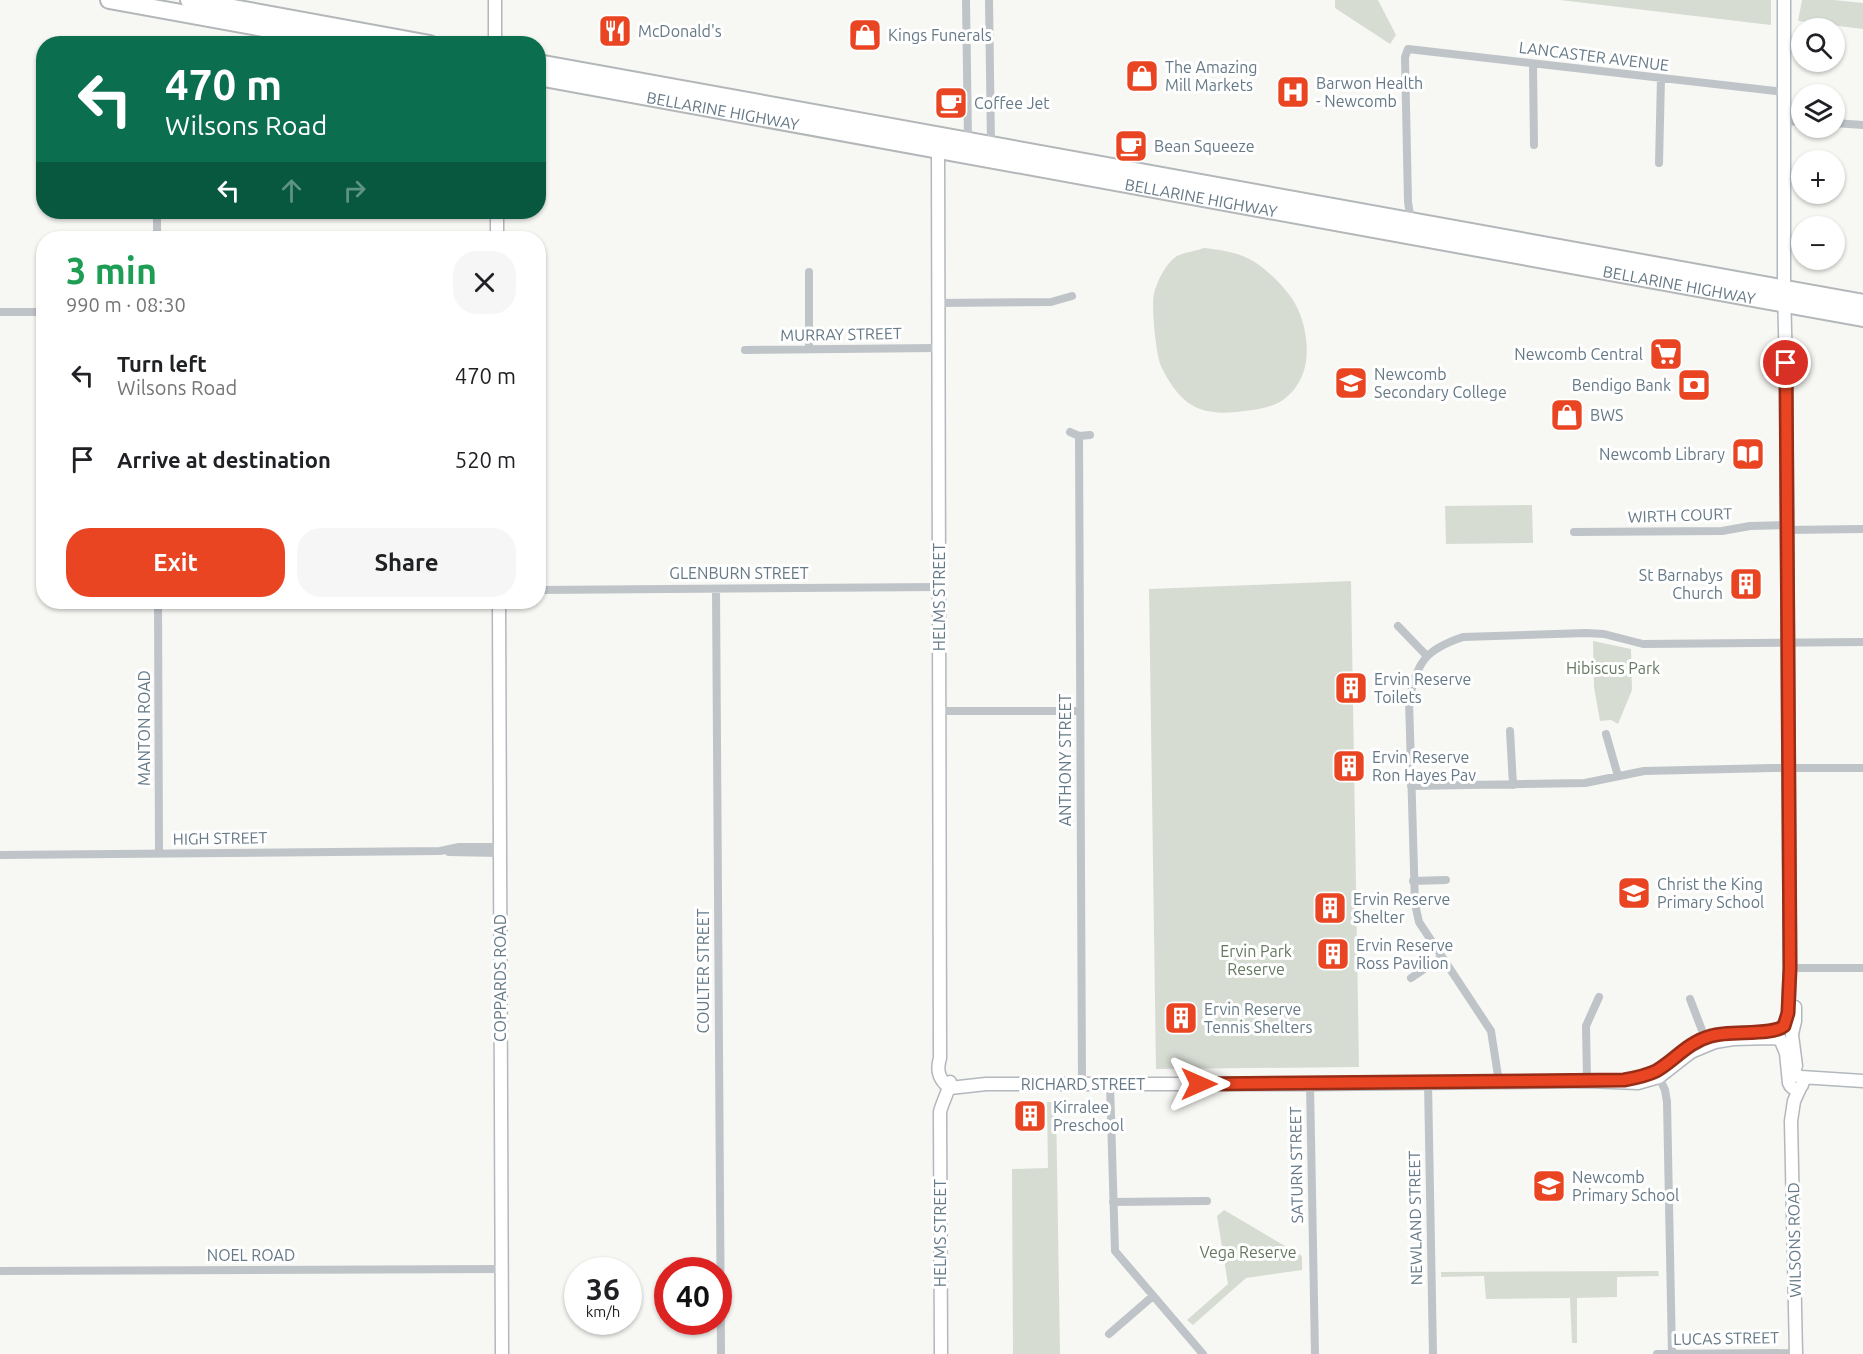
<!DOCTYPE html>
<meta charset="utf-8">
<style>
body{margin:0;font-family:Ubuntu,sans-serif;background:#f6f6f6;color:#202124;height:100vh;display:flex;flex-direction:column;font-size:22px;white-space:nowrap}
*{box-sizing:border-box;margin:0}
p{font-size:20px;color:#757577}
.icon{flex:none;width:33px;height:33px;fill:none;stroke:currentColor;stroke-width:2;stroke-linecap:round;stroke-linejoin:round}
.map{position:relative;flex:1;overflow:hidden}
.drawer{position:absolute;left:36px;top:231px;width:510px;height:378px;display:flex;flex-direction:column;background:#fff;border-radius:24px;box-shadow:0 2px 4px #0004}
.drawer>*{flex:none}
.hud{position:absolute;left:36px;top:36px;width:510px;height:183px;border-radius:24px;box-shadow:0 2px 4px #0004;background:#0b6e4f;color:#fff;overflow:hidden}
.fabs{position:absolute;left:1791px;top:18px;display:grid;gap:12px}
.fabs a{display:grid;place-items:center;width:54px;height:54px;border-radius:50%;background:#fff;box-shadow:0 2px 4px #0004;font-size:30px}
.speed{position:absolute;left:564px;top:1257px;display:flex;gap:12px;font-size:30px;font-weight:700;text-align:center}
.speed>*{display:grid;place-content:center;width:78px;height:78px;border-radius:50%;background:#fff;box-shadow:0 2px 4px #0004;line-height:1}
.speed small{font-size:15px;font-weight:400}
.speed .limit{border:9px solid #d22;background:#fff;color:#111}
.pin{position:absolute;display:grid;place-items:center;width:51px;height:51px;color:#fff;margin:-26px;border:3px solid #fff;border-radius:50%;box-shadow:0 2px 6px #0007}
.me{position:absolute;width:66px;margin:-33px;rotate:90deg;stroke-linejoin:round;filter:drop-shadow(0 0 4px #0008)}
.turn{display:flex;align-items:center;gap:21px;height:126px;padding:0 30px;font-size:27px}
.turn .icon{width:78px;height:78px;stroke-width:2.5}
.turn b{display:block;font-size:42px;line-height:51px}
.lanes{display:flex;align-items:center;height:57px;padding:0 30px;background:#0003;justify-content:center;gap:30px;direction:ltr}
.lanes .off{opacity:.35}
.round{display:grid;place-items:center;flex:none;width:63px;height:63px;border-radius:24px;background:#f6f6f6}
.headline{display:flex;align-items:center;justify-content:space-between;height:102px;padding:0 30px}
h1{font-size:36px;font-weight:600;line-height:45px;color:#1e9e55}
.primary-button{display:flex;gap:12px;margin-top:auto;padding:12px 30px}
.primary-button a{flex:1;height:69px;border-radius:24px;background:#e94522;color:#fff;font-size:24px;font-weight:600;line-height:69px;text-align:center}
.primary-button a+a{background:#f6f6f6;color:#202124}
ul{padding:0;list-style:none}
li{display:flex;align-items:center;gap:18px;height:84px;padding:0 30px}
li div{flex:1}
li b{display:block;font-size:22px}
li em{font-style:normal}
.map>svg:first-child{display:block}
.green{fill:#d7dcd3}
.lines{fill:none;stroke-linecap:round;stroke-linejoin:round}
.secondary-casing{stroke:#b2b8bd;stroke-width:15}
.highway-casing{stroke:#b3b7ba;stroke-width:20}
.street{stroke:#bfc4c8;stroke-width:8}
.secondary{stroke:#fff;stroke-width:12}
.highway{stroke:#fff;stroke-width:16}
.route-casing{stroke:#972d16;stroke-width:15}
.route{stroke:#e94522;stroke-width:10}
.labels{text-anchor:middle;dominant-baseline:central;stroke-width:6;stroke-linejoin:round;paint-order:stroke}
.poi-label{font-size:16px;fill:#657986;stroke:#fff;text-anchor:start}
.street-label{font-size:16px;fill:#657986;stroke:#fff}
.park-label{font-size:16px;fill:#667860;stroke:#fff}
</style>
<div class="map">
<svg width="1863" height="1354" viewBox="0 0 1863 1354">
<rect width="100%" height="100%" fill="#f7f7f4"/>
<path class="green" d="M1335 0H1378L1396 35 1390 44 1335 8Z
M1560 0H1771V25Z
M1802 0H1834L1863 3V29L1798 21Z
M1204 248C1223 250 1243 253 1259 265 1275 277 1293 295 1300 314 1311 344 1311 380 1283 400 1273 407 1257 410 1244 411 1230 413 1214 414 1200 409 1181 402 1169 383 1161 366 1156 354 1151 307 1154 294 1157 281 1166 263 1177 256 1185 252 1196 251 1204 248Z
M1532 505 1533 543 1446 544 1445 506Z
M1351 581 1359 1067 1156 1069 1149 589Z
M1593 641 1631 649 1632 690 1618 724 1611 720 1600 721 1594 687Z
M1047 1102H1056L1060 1354H1013L1012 1169 1048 1168Z
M1224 1210 1302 1256V1270L1246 1278 1193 1325 1187 1320 1228 1284 1217 1216Z
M1658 1271 1659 1276 1617 1277V1297L1577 1298V1343H1572L1570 1298 1486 1299 1484 1276 1441 1277V1272Z"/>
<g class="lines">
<g class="secondary-casing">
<path id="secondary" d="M495 0V44
M938 143 940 1058C936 1071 939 1080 950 1088
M497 212V238
M499 602 502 1354
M1782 1028 1788 1016 1790 968 1786 372 1784 288V0
M1792 1034 1795 1021V1007
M1792 1035 1796 1066
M1781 1041 1786 1053 1789 1083C1792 1091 1801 1091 1803 1082L1801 1077 1797 1075 1792 1076 1789 1081
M1801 1077 1863 1081
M950 1088 986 1084H1310L1587 1081 1638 1083 1659 1077 1691 1052 1715 1042 1733 1039 1772 1038 1780 1039
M941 1354 940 1112C942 1103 950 1088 950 1082
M1796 1354 1791 1121 1794 1101 1800 1088"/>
</g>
<g class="highway-casing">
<g id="highway">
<path d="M109 0 352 44"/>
<path d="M189 0 430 44"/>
<path d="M538 63 1863 303"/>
<path id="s1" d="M538 77 1863 318"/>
</g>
</g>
<path class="street" d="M966 0 968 141
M989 0 991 145
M1533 64 1534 145
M1784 121 1802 122
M1834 123 1863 125
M1659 163 1661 78
M1411 221 1408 202 1405 57 1408 49 1784 92
M157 238V212
M809 272V349
M938 303 1051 302 1072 296
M0 312H44
M745 350 937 348
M1070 432 1079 436
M1787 530 1863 529
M1574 532 1722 531 1750 526 1787 525
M716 589 721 1354
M538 590 939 587
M158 602 159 853
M1398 626 1426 655
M939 711H1080
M1510 731 1513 785
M1606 734 1618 776
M1411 786 1585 783 1644 771 1773 768H1863
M449 852 499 853
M0 855 440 851 459 847H499
M1413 881 1446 880
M1790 968H1863
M1411 978 1442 957
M1690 999 1705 1038
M1659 1077 1665 1090 1667 1102 1672 1354
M1587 1081 1586 1026 1599 997
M1428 1082 1433 1354
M1499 1082 1491 1031 1419 922 1415 904 1409 700C1418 662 1424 650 1463 637L1586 633 1604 634 1643 644 1863 642
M1082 1084 1079 436 1090 435
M1110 1084 1115 1251 1203 1354
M1310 1084 1315 1354
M1113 1202 1207 1201
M0 1271 501 1269
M1109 1334 1153 1296
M1657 1354 1796 1353"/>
<use href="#secondary" class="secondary"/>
<use href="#highway" class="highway"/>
</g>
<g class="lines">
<g class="route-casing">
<path id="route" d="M1199 1084 1624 1080C1635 1078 1646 1076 1656 1071 1675 1060 1688 1042 1711 1036 1730 1030 1772 1036 1784 1026L1788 1013 1790 968 1786 363"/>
</g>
<use href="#route" class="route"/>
</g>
<defs>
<g id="restaurant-square" transform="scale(1.725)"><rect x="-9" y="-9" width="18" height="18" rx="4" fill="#e94522" stroke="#fff"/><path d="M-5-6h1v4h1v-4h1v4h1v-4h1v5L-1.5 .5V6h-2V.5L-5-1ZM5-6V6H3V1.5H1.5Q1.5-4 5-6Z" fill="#fff"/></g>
<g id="shop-square" transform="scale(1.725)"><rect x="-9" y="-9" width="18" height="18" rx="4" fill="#e94522" stroke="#fff"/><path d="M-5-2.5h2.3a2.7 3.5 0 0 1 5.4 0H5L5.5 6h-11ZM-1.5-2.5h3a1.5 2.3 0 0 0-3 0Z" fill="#fff"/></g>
<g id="hospital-square" transform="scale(1.725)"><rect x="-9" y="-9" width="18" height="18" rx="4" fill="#e94522" stroke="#fff"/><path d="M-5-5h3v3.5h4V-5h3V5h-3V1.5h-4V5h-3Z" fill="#fff"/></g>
<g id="cafe-square" transform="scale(1.725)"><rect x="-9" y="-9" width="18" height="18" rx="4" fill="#e94522" stroke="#fff"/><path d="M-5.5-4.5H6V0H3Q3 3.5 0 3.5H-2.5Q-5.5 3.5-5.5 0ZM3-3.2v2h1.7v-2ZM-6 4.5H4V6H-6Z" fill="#fff"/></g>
<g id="supermarket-square" transform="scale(1.725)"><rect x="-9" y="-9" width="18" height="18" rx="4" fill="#e94522" stroke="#fff"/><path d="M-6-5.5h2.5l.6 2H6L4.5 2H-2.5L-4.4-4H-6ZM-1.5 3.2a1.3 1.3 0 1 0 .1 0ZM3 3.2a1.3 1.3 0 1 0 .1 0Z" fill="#fff"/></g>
<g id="school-square" transform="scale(1.725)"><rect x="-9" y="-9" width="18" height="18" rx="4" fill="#e94522" stroke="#fff"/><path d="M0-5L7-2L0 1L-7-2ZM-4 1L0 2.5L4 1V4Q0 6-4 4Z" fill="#fff"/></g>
<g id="bank-square" transform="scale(1.725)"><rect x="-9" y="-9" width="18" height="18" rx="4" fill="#e94522" stroke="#fff"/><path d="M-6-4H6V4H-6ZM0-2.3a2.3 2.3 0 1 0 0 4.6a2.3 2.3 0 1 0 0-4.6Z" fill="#fff"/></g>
<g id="library-square" transform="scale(1.725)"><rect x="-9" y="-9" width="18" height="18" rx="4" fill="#e94522" stroke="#fff"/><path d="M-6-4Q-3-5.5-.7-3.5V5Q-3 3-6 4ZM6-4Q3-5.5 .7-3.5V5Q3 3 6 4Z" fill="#fff"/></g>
<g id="building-square" transform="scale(1.725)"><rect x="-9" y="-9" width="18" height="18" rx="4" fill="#e94522" stroke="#fff"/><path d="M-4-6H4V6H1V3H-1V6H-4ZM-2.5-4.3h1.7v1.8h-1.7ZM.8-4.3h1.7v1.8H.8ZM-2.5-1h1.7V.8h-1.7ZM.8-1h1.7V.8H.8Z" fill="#fff"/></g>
</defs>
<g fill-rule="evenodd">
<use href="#restaurant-square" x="615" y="31"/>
<use href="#shop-square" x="865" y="35"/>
<use href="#shop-square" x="1142" y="76"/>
<use href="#hospital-square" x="1293" y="92"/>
<use href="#cafe-square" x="951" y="103"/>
<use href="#cafe-square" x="1131" y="146"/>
<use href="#supermarket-square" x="1666" y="354"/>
<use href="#school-square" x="1351" y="383"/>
<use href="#bank-square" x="1694" y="385"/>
<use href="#shop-square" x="1567" y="415"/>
<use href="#library-square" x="1748" y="454"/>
<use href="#building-square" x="1746" y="584"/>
<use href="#building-square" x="1351" y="688"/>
<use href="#building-square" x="1349" y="766"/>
<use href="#school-square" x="1634" y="893"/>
<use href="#building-square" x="1330" y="908"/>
<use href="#building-square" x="1333" y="954"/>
<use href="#building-square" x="1181" y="1018"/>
<use href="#building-square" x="1030" y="1116"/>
<use href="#school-square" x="1549" y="1186"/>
</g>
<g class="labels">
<g class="poi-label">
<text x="638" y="31">McDonald's</text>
<text x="888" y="35">Kings Funerals</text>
<text x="1165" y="67">The Amazing<tspan x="1165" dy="18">Mill Markets</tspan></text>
<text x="1316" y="83">Barwon Health<tspan x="1316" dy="18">- Newcomb</tspan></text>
<text x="974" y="103">Coffee Jet</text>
<text x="1154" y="146">Bean Squeeze</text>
<text x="1643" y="354" text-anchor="end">Newcomb Central</text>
<text x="1374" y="374">Newcomb<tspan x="1374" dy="18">Secondary College</tspan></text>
<text x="1671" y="385" text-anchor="end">Bendigo Bank</text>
<text x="1590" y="415">BWS</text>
<text x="1725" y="454" text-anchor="end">Newcomb Library</text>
<text x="1723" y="575" text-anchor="end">St Barnabys<tspan x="1723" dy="18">Church</tspan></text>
<text x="1374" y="679">Ervin Reserve<tspan x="1374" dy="18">Toilets</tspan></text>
<text x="1372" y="757">Ervin Reserve<tspan x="1372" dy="18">Ron Hayes Pav</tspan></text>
<text x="1657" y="884">Christ the King<tspan x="1657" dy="18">Primary School</tspan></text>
<text x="1353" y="899">Ervin Reserve<tspan x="1353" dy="18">Shelter</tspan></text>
<text x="1356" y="945">Ervin Reserve<tspan x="1356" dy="18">Ross Pavilion</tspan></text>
<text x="1204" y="1009">Ervin Reserve<tspan x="1204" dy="18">Tennis Shelters</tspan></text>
<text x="1053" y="1107">Kirralee<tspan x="1053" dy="18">Preschool</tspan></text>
<text x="1572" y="1177">Newcomb<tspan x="1572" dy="18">Primary School</tspan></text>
</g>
<g class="street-label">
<text transform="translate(1594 56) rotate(7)">LANCASTER AVENUE</text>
<text stroke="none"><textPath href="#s1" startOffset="188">BELLARINE HIGHWAY</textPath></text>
<text stroke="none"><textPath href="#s1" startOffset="674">BELLARINE HIGHWAY</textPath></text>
<text stroke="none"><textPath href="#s1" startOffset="1160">BELLARINE HIGHWAY</textPath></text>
<text transform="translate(841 334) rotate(-1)">MURRAY STREET</text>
<text transform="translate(1680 515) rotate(-2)">WIRTH COURT</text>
<text x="739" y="573">GLENBURN STREET</text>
<text transform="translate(939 597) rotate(-90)">HELMS STREET</text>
<text transform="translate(144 728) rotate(-90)">MANTON ROAD</text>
<text transform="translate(1065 760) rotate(-90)">ANTHONY STREET</text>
<text transform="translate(220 838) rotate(-1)">HIGH STREET</text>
<text transform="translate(703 971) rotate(-90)">COULTER STREET</text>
<text transform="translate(500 978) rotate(-90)">COPPARDS ROAD</text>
<text x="1083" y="1084">RICHARD STREET</text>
<text transform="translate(1296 1165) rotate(-91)">SATURN STREET</text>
<text transform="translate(1415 1218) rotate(-91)">NEWLAND STREET</text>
<text transform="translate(940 1233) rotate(-90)">HELMS STREET</text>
<text transform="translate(1794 1240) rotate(-91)">WILSONS ROAD</text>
<text x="251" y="1255">NOEL ROAD</text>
<text transform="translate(1726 1338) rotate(-1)">LUCAS STREET</text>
</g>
<g class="park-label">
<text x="1613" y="668">Hibiscus Park</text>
<text x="1256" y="951">Ervin Park<tspan x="1256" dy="18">Reserve</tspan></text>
<text x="1248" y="1252">Vega Reserve</text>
</g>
</g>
</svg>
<div class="fabs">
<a><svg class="icon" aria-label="search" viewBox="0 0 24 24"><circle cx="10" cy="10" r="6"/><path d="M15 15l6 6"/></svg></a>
<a><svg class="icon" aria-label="layers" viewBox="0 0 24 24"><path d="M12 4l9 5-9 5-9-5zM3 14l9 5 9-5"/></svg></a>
<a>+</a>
<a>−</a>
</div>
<div class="speed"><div>36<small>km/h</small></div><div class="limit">40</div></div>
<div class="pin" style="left:1786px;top:363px;background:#d93025"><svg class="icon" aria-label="arrive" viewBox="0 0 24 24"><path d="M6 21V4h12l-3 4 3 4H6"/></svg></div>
<svg class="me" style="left:1199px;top:1084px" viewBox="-20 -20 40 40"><path d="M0-17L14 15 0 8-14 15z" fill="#e94522" stroke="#fff" stroke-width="4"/></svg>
<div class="hud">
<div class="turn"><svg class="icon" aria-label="left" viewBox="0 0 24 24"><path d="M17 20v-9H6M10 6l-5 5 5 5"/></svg><div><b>470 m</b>Wilsons Road</div></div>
<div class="lanes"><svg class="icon" aria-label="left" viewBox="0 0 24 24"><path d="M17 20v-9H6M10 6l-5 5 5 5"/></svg><svg class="icon off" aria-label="ahead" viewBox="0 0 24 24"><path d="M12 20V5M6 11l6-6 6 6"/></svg><svg class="icon off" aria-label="right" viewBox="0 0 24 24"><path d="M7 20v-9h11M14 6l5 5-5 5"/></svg></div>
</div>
<section class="drawer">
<div class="headline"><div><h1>3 min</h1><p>990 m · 08:30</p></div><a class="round"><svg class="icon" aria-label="close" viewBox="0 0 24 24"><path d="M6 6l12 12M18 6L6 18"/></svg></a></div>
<ul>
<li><svg class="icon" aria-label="left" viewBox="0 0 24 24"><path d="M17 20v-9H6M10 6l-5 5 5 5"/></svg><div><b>Turn left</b><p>Wilsons Road</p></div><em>470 m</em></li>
<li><svg class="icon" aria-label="arrive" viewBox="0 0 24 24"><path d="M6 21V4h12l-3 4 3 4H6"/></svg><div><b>Arrive at destination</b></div><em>520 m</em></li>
</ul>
<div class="primary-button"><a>Exit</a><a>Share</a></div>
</section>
</div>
